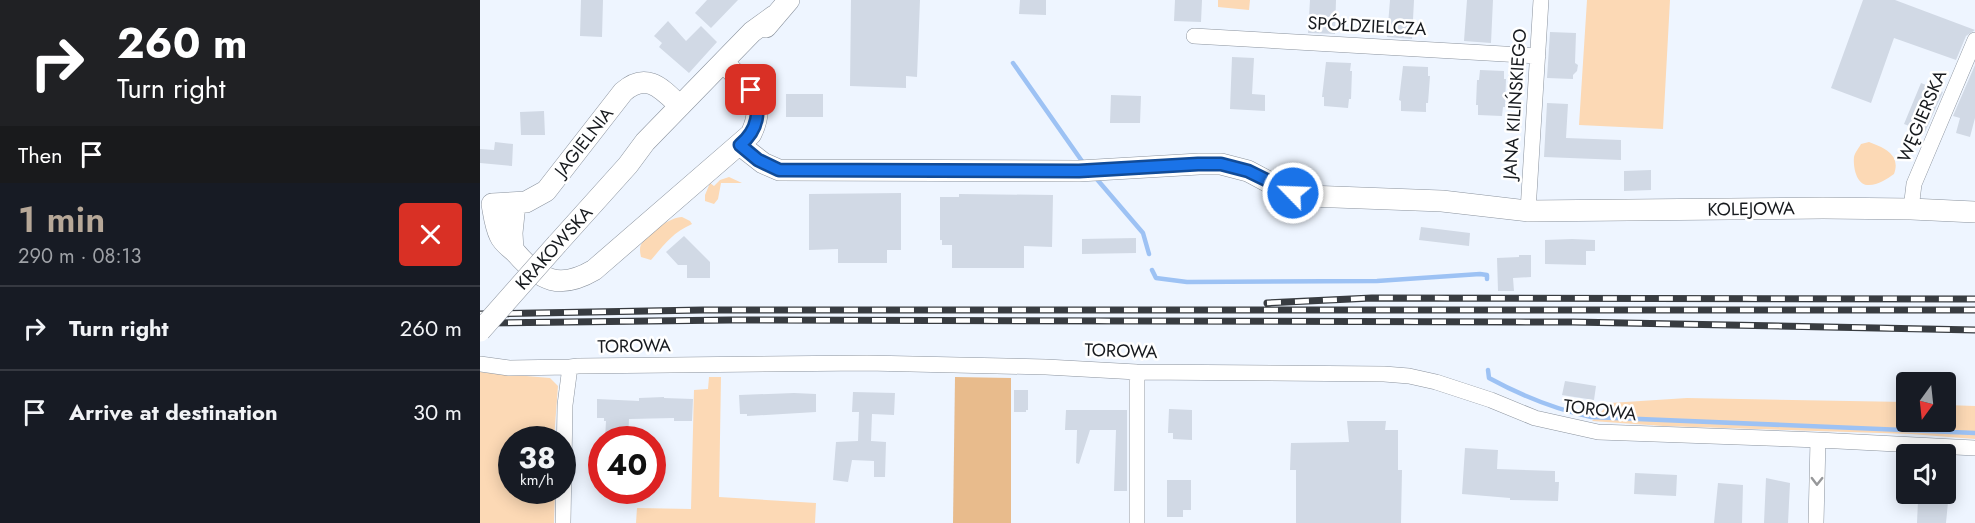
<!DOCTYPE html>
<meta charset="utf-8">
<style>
body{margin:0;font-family:Jost,sans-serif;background:#20242c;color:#f1f3f6;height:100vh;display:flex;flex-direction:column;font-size:22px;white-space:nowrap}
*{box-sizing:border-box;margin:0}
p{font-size:20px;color:#9ea1a6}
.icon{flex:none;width:33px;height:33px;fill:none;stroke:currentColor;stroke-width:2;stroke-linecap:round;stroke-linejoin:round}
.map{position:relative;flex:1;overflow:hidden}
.panel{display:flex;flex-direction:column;background:#171b24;width:480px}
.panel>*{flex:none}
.top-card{background:#202124;color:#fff;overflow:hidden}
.needle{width:39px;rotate:195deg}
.fabs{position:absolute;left:1416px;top:372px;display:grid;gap:12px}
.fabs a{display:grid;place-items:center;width:60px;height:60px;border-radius:6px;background:#171b24;box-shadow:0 3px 15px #0003;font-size:30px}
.speed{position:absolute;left:18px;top:426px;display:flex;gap:12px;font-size:30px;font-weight:700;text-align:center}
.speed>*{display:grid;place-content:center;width:78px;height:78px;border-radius:50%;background:#171b24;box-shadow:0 3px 15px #0003;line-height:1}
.speed small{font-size:15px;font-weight:400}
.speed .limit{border:9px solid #d22;background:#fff;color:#111}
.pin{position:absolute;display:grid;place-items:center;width:51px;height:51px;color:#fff;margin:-26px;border-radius:12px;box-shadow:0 3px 9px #0006}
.me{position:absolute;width:66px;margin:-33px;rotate:294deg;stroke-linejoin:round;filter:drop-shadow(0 0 4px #0008)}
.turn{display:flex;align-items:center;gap:21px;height:126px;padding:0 18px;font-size:27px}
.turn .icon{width:78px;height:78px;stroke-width:2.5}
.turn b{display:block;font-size:42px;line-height:51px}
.then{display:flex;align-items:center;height:57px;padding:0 18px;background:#0003;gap:12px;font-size:22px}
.round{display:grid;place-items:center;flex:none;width:63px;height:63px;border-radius:6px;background:#20242c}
.summary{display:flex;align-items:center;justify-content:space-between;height:102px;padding:0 18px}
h1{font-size:36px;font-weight:600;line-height:45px;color:#b7a898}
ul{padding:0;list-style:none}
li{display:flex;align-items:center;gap:18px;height:84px;padding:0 18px;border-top:2px solid #363941}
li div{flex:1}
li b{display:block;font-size:22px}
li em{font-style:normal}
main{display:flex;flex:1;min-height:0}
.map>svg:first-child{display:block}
.green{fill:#fcd9b5}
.forest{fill:#e8bb8c}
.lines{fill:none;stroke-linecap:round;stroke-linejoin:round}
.stream{stroke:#9dc2f4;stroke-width:4.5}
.building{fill:#d1d9e5}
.street-casing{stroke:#8b939e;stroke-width:16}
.secondary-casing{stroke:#8b939e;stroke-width:22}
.street{stroke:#fff;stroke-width:15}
.secondary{stroke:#fff;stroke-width:21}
.rail-casing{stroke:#383c41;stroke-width:7}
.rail{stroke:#fff;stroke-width:4.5;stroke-dasharray:14;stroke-linecap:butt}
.secondary-bridge-casing{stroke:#8b939e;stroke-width:22;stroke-linecap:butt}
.secondary-bridge{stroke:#fff;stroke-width:21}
.oneway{stroke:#97989a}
.route-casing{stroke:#114b97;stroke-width:15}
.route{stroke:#1a73e8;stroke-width:10}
.labels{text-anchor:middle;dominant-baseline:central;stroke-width:5;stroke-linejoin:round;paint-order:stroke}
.street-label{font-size:18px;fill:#171a1e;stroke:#fff}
</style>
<main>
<section class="panel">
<div class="top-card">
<div class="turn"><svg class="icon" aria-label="right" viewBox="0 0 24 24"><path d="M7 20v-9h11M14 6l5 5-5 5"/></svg><div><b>260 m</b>Turn right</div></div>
<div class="then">Then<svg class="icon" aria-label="arrive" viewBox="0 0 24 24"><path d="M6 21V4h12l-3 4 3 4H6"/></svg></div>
</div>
<div class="summary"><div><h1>1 min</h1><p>290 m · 08:13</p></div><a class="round" style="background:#d93025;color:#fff"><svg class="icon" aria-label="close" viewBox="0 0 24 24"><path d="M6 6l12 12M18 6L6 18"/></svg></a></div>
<ul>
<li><svg class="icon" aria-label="right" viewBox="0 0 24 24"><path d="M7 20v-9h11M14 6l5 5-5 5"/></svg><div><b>Turn right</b></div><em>260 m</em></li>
<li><svg class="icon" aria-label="arrive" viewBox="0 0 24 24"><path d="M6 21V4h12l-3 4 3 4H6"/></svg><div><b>Arrive at destination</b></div><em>30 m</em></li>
</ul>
</section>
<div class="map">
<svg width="1495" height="523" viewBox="0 0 1495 523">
<rect width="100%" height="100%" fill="#eef5ff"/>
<path class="green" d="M738 0H770L769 10 738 7Z
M1107 0H1190L1183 129 1099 125Z
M1389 142C1405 148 1421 155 1414 174 1407 179 1397 186 1387 185 1376 184 1373 166 1374 157 1375 152 1379 148 1381 144Z
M249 177 262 183H241L238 199 234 204 225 201V195L230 183 234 186 240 180Z
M202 217 210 221 212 224C192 233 185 244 171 260L161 257C160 252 159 247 162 243 169 233 190 217 202 217Z
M0 372 70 378 78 386 74 439 32 440V490L75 491 74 523H0Z
M229 377H241L239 497 336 503 335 523H156L157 508 211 509 214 390 228 389Z
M1207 398 1426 402V422H1466V405L1495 406V439L1431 434 1183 426 1112 421 1130 403Z"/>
<path class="forest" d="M475 377 531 378V523H473Z"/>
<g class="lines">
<path class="stream" d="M533 63 604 164
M615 177 663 233 669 254
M672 270 676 278 707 282 897 281 1000 274 1007 275V279
M1008 370 1009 378C1042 396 1074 409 1111 417L1495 433"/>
</g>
<path class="building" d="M101 0H123L122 37 100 36Z
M227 0H258L231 28 215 13Z
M371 0H440L437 77 426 76V88L370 86Z
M540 0H566V15L539 14Z
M695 0H722L721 22 694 21Z
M830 0H856L855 34 828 33Z
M910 0H934L932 39 907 37Z
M987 0H1013L1011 43 984 41Z
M1383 0H1415L1495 30 1486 36 1476 60 1414 38 1391 103 1351 88Z
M188 21 206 41 221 26 237 42 209 73 179 47 182 43 174 36Z
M1070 32 1096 33 1095 63 1098 65 1097 71 1093 75V79L1067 78Z
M752 57 774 58 772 94 785 95V111L750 109Z
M846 62 871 63 870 71H872L871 99H869L868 108 844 106V97H842Z
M1495 65V118L1490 137 1476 133 1480 118 1473 116Z
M923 66 948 67V76H950L948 103H946V112L921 111V101L919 100Z
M1000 70 1024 71V79H1026L1025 107H1023L1022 116 998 115V105H996L997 80H999Z
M1441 83 1463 92 1445 132 1424 124Z
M306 94H343V117H306Z
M631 95 661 96 660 123H630Z
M1067 103 1088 104 1086 138 1141 140V160L1064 157Z
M64 111 65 135H41L40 112Z
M15 142 33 144 32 166 0 163V149L14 150Z
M1171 170V190L1144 191V171Z
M421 193V250H407V263H358V249L329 250V194Z
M479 194 573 195 572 247 544 246V268H472V245H462V240H460V197H479Z
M941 227 990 233 989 246 939 240Z
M204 236 230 262V278H207V265H198L186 252Z
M656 238V253L602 254V239Z
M1092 239 1115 240V251H1106V265L1065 264V240Z
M1039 255H1051V277L1033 278 1034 291H1018L1017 258 1039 257Z
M1085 381 1116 386 1114 400 1082 395Z
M534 390H548V410H546V412H534Z
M373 392 415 393 414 415 392 414 391 441 406 442 405 477H394V461L372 460 368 482 353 480 356 442 378 441 379 412H372Z
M314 393 336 394V412L267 416V414H260L259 395Z
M184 397V398L213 399 212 421H194V418L149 419 148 440H125L126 421H124V418H117V399L159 401V398Z
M689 409 712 410V440L693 439V433H688Z
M586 410H647V491H634L636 430H610L599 464 596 463 597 430H585Z
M867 421H906L905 430H918V470H922L921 523H816V470H810L811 443 869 442Z
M985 448 1018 450 1017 469 1075 471V482H1079L1078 501 1030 500V498L982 494Z
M1155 473 1197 475 1196 496 1154 494Z
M1286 478 1310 483 1308 523H1284Z
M687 480H711V510H703V517H687Z
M1238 483 1263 485 1262 523H1234Z
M1438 501 1468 502 1466 523H1437Z"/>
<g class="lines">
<g class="street-casing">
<path id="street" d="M714 36 1058 56
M1431 209 1434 184 1495 40
M1048 211 1061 0
M0 364 29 368 90 367
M83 523 85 405 90 367 98 366 387 363 566 367 657 372 904 374 929 376 956 382 1011 400 1055 418 1118 432 1338 440 1495 448
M657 523V372
M1336 523 1338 440"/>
</g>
<g class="secondary-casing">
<path id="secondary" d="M286 27 309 0
M200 106C182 89 167 71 143 92L66 191 46 202 12 204C14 215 15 226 20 236 23 243 31 248 36 253 60 281 80 290 114 270L271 134C286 103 272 91 250 69
M260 145 283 163 299 170 599 171 719 164H741L768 171 800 188 828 196 962 201 1048 211 1343 208 1431 209 1495 212
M77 244 148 165 165 142 272 32 294 16
M33 250 32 233 35 204"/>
</g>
<use href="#street" class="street"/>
<use href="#secondary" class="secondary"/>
<g class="rail-casing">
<path id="rail" d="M787 303 892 298 1495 299
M0 314 223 310H1495
M0 323 251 320 1093 322 1495 330"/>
</g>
<use href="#rail" class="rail"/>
<g class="secondary-bridge-casing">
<path id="secondary-bridge" d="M0 331 77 244"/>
</g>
<use href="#secondary-bridge" class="secondary-bridge"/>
</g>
<defs><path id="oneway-chevron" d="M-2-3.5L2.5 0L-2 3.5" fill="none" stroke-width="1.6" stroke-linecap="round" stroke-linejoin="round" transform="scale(1.5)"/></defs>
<use class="oneway" href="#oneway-chevron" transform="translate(1337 481) rotate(91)"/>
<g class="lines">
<g class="route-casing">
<path id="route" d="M271 90C282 110 278 130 260 145L278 160 299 170 599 171 718 164H741L768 171 813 193"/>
</g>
<use href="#route" class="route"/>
</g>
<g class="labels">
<g class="street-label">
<text transform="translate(887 26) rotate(3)">SPÓŁDZIELCZA</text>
<text transform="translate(1035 104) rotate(-86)">JANA KILIŃSKIEGO</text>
<text transform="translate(1442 116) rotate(-67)">WĘGIERSKA</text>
<text transform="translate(104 142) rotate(-52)">JAGIELNIA</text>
<text transform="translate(1271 209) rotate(-1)">KOLEJOWA</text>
<text transform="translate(74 248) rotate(-48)">KRAKOWSKA</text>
<text transform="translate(154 346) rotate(-1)">TOROWA</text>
<text transform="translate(641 351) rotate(2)">TOROWA</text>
<text transform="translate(1120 410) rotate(7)">TOROWA</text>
</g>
</g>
</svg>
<div class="fabs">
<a><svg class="needle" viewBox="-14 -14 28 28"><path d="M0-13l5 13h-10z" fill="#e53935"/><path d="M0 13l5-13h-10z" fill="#9ea1a6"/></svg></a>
<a><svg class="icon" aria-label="sound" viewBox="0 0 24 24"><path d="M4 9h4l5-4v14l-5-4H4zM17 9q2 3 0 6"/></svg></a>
</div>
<div class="speed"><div>38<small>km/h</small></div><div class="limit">40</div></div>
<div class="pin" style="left:271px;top:90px;background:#d93025"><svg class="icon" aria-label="arrive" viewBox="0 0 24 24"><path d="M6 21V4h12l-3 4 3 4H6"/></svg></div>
<svg class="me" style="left:813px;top:193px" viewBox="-20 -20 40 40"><circle r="17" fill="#1a73e8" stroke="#fff" stroke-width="3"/><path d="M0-11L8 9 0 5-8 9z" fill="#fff"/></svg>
</div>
</main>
